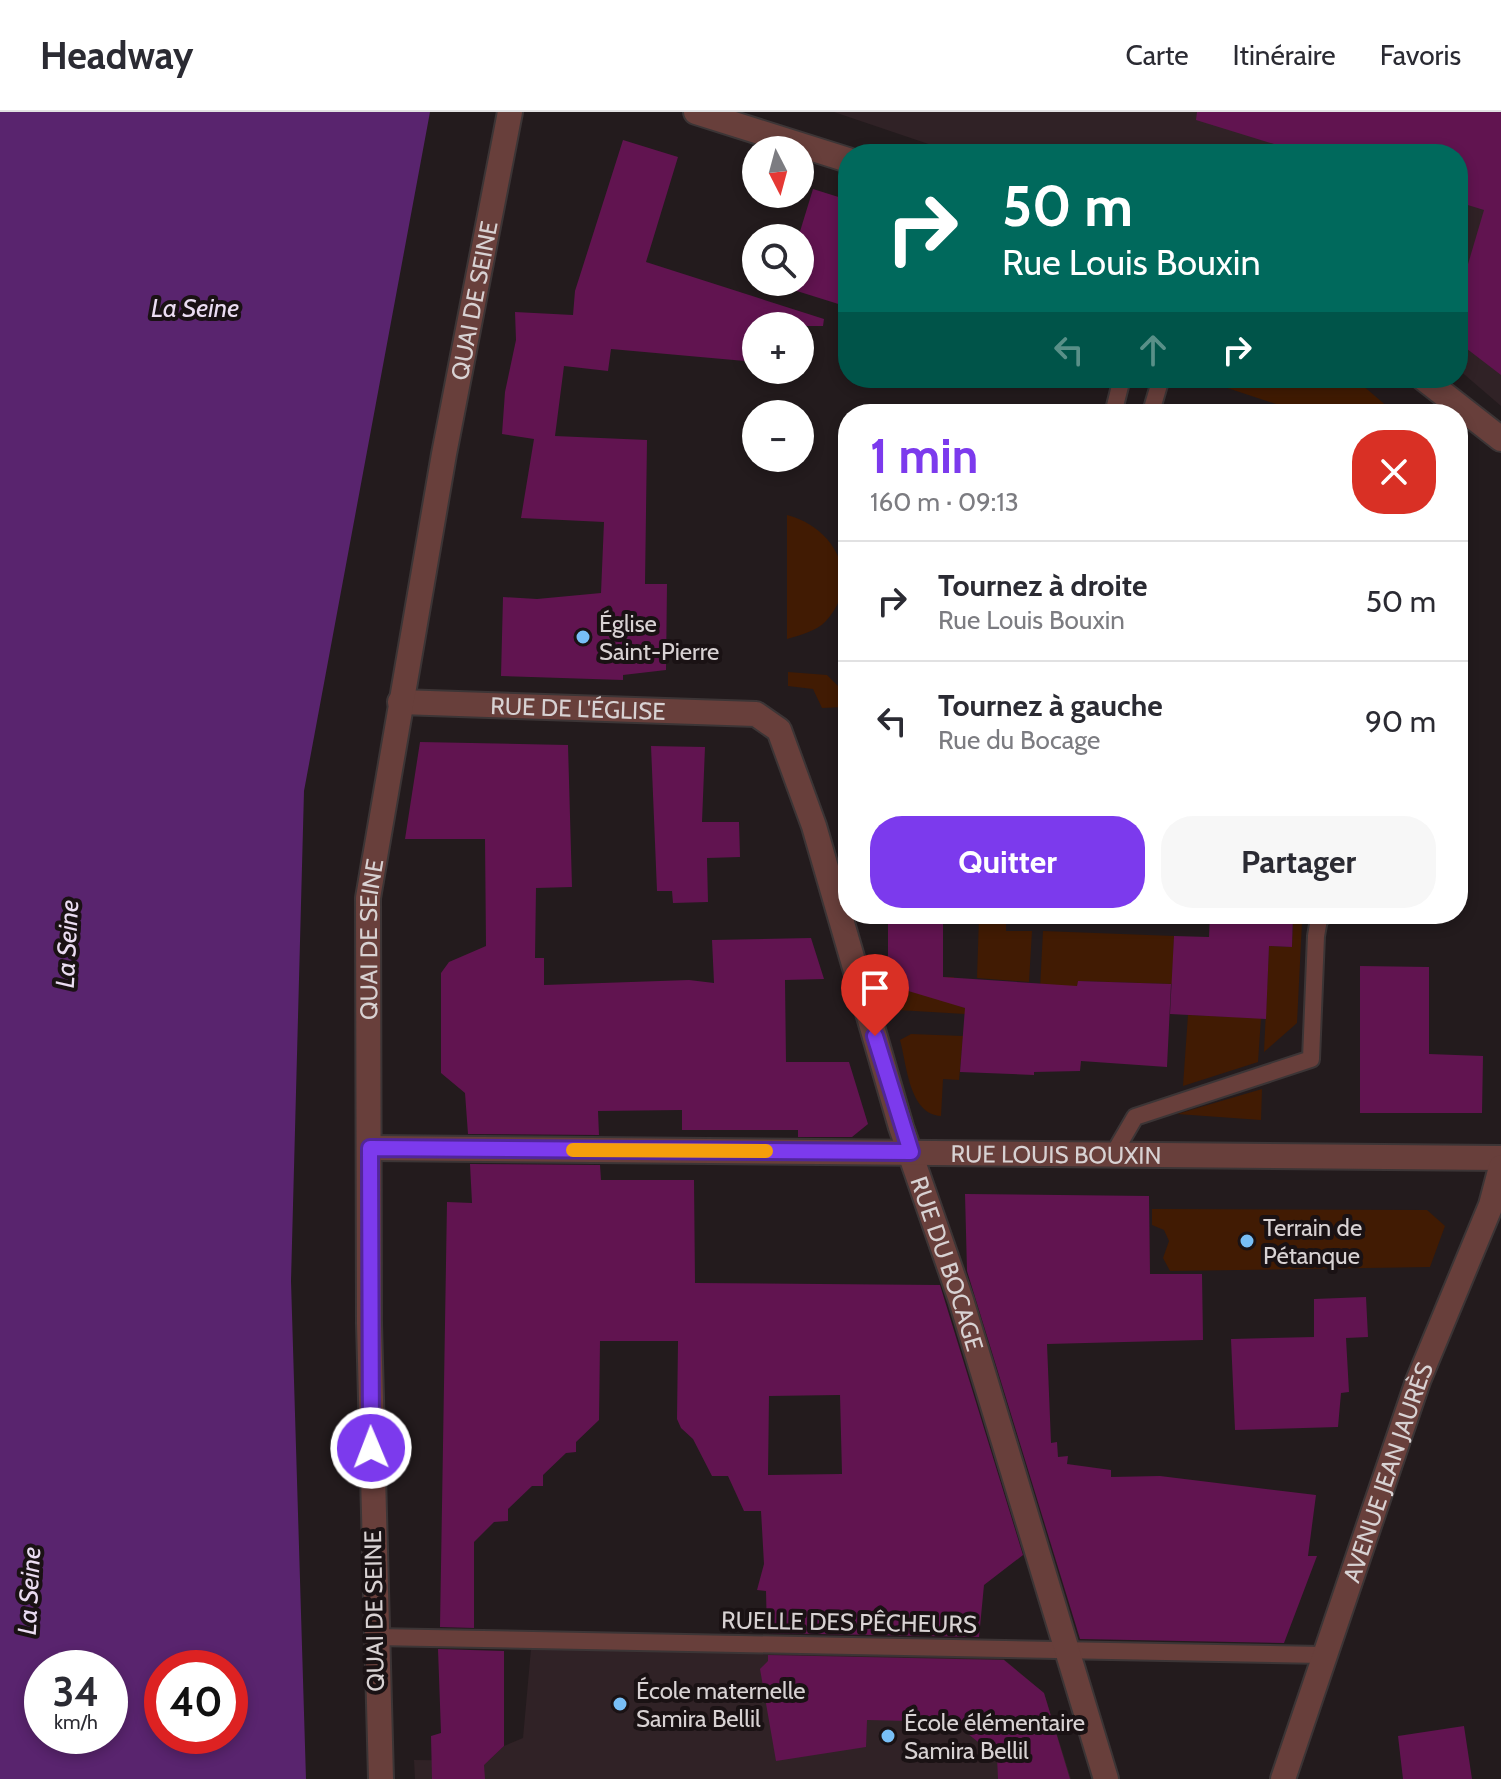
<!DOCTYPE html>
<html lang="fr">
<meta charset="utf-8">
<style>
body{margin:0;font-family:Cabin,sans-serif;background:#f7f7f7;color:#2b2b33;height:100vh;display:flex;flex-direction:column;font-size:30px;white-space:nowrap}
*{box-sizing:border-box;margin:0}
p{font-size:26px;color:#7c7c81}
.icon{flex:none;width:44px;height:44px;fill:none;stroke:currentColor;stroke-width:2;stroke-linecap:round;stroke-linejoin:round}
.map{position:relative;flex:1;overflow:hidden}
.details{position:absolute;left:838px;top:292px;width:630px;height:520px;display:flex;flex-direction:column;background:#fff;border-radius:32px;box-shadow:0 4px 12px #0003}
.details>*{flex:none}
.top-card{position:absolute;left:838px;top:32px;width:630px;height:244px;border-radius:32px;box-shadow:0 4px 12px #0003;background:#00695c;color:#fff;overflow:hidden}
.needle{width:52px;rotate:174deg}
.fabs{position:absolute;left:742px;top:24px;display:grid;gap:16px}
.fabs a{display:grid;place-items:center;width:72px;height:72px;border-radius:50%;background:#fff;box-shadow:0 4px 12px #0003;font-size:40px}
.speed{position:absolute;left:24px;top:1538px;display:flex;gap:16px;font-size:40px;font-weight:700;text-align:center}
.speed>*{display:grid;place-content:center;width:104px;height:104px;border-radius:50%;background:#fff;box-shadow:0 4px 12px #0003;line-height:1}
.speed small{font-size:20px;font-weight:400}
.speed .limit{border:12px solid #d22;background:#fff;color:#111}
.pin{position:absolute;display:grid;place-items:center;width:68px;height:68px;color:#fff;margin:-82px -34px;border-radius:50% 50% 50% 0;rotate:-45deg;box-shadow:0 0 8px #0007}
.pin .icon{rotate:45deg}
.me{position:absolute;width:88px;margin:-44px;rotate:359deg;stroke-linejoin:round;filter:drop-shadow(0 0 6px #0008)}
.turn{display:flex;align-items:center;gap:28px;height:168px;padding:0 32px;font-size:36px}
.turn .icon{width:104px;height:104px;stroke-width:2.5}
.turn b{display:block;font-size:56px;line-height:68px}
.lanes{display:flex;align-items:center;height:76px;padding:0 32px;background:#0003;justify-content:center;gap:40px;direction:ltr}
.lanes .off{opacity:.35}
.round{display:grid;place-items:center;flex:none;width:84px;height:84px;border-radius:32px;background:#f7f7f7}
.summary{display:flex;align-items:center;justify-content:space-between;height:136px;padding:0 32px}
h1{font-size:48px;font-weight:700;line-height:60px;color:#7c3aed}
.primary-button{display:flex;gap:16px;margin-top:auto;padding:16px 32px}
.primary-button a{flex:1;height:92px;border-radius:32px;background:#7c3aed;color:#fff;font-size:32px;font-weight:700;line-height:92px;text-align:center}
.primary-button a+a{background:#f7f7f7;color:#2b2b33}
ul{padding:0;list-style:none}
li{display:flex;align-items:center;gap:24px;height:120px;padding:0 32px;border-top:2px solid #e1e1e2}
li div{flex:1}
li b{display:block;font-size:30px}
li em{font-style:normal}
header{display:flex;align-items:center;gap:48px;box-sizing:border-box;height:112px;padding:0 40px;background:#fff;border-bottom:2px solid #e1e1e2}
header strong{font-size:38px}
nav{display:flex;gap:44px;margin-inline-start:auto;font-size:28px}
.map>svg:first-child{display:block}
.built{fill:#302226}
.green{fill:#411b03}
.water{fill:#59246e;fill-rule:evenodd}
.building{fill:#611450;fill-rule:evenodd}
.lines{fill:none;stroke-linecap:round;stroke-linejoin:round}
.service-casing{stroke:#3c3536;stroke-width:20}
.minor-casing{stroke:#3c3536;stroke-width:28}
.tertiary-casing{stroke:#3c3536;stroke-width:28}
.service{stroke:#683f3b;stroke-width:16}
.minor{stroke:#683f3b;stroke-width:24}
.tertiary{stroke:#683f3b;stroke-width:24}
.route-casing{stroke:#51269a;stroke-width:20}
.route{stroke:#7c3aed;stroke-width:14}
.slow{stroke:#f59e0b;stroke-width:14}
.poi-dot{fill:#78bff7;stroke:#1a1214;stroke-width:3}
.labels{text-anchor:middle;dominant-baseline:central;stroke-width:8;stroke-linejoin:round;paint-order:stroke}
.street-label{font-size:24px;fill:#d8d2d3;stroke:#1a1214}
.poi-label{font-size:24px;fill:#d8d2d3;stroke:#1a1214;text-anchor:start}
.water-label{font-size:26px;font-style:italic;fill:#ebddf2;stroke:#1a1214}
</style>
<header>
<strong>Headway</strong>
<nav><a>Carte</a><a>Itinéraire</a><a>Favoris</a></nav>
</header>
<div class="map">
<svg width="1501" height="1667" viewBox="0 0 1501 1667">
<rect width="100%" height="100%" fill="#231b1d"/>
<path class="built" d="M834 0H1501V294L1458 257V42H958Z
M531 1537 1000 1544 1044 1581 1071 1667H415L414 1648 488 1649 504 1634 523 1626Z"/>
<path class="green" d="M1197 266H1354L1396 302H1306Z
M787 403C835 415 863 468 826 509 817 519 800 523 787 527Z
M788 560 827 563 844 580V595L822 596 813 577 788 574Z
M966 802H1006V819H1032L1029 870 977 866 979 805Z
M1293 809 1302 810 1297 911 1264 940 1269 834 1292 835Z
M1043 819 1174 824 1172 872 1078 869 1077 878 1040 877Z
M954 865 948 890 965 896V902L898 898 887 890 883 872 888 867Z
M1188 903 1261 906 1258 950 1183 974Z
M911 922 963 924 959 968 943 967 941 1004C909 1002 907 953 900 928Z
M1262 977 1261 1008 1177 1002Z
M1152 1097 1427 1098 1445 1114 1430 1155 1170 1159 1163 1146 1169 1129 1164 1118 1152 1113Z"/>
<path class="water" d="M0 0H430L304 679 291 1169 306 1667H0ZM110 1556V1624H42V1556ZM230 1556V1624H162V1556Z"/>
<path class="building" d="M1197 0H1501V263L1458 230V186L1484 98 1458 90V42H1306L1196 8Z
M623 28 678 45 646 150 824 207 823 214H756V250L611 237 608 259 564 254 555 324 647 328 645 472H667L666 558 623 563V568L501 564 503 485 537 487 601 481 604 410 521 406 534 327 502 322 505 280 516 228 515 200 573 203 575 179Z
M813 77 848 88V195L784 175 785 170H800L798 126Z
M420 630 568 633 572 775 536 776 535 846H544V873L689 868 714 871 712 828 811 826 824 867 785 868 786 950H849L868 1012 852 1025H798V1018H682V998L598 999 599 1023 468 1022 465 981 441 961V861L449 850 486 834 485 727H405Z
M651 634 705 635 702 710H739L740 745 707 746 708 790 673 791 672 779H657Z
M888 802H943V865L1077 874 1078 869 1171 872 1167 955 1081 949 1080 959 1034 960V963L960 960 965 896 895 875 896 866 888 867Z
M1210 802H1293L1292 835 1269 834 1266 907 1170 902 1174 824 1209 825Z
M1360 854 1429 855V942L1483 944 1482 1001H1360Z
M470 1052 600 1053 601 1068H694L695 1171 940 1173 1023 1443 984 1473 979 1525 767 1521 766 1479 757 1478 764 1452 761 1399H744L728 1364H712L693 1327 681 1316 677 1307 678 1229H600L599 1308 576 1330V1340L566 1341 543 1363V1374H532L508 1397V1409L494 1410 474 1430V1516L440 1515 447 1090 472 1091ZM840 1283 842 1362 768 1363 769 1284Z
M965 1082 1149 1084 1150 1162H1202L1203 1228 1047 1232 1051 1331 1057 1330 1058 1345 1068 1344 1067 1352 1111 1358V1365L1160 1364 1316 1383 1308 1444H1317L1284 1531 1080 1527 967 1159Z
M1366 1185 1368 1225 1346 1226 1349 1280 1341 1281 1338 1315 1235 1318 1231 1227 1314 1225V1187Z
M438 1537 504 1539V1634L484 1653 485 1667H432L431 1624 441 1621Z
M768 1543 1004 1548 1044 1581 1070 1667H998L997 1645 953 1610 867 1608 866 1635 776 1649 760 1557 768 1549Z
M1464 1614 1472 1667H1403L1398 1624Z"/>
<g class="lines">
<g class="service-casing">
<path id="service" d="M1113 302 1122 266
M1156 302 1151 300 1161 266
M1114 1041 1135 1005 1311 947 1316 824 1319 807 1327 802
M375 1525 1323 1543"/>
</g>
<g class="minor-casing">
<g id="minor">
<path d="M696 0 848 48"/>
<path d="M1423 266 1501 327"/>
<path id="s1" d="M400 590 756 602 779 618 814 714 901 1015 961 1188 1106 1667"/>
<path id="s2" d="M370 1036 1501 1046"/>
<path id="s3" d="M1283 1667 1418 1269 1491 1093 1501 1055"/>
</g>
</g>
<g class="tertiary-casing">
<g id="tertiary">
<path id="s4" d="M381 1667 369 1211 368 786 444 342 510 0"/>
</g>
</g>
<use href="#service" class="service"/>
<use href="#minor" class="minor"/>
<use href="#tertiary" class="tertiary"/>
</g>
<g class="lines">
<g class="route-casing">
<path id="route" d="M371 1336 370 1036 911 1040 875 924"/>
</g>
<use href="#route" class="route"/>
<path class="slow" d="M573 1038 766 1039"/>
</g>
<g class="poi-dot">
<circle cx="583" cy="525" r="8"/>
<circle cx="1247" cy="1129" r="8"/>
<circle cx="620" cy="1592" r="8"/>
<circle cx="888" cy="1624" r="8"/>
</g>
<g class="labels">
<g class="street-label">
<text stroke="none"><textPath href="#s4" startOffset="1488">QUAI DE SEINE</textPath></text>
<text stroke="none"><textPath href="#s1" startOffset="178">RUE DE L'ÉGLISE</textPath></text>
<text stroke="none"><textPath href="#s4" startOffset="840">QUAI DE SEINE</textPath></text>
<text stroke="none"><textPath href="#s2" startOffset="686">RUE LOUIS BOUXIN</textPath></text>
<text stroke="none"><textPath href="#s1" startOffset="944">RUE DU BOCAGE</textPath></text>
<text stroke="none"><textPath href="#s3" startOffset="324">AVENUE JEAN JAURÈS</textPath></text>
<text transform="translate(374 1499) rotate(-91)">QUAI DE SEINE</text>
<text transform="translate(849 1510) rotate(1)">RUELLE DES PÊCHEURS</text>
</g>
<g class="poi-label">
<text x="599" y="511">Église<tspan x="599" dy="28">Saint-Pierre</tspan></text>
<text x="1263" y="1115">Terrain de<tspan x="1263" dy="28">Pétanque</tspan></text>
<text x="636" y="1578">École maternelle<tspan x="636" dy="28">Samira Bellil</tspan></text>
<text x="904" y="1610">École élémentaire<tspan x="904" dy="28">Samira Bellil</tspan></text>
</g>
<g class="water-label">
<text x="195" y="196">La Seine</text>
<text transform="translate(67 832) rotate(-87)">La Seine</text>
<text transform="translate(29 1479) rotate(-87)">La Seine</text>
</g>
</g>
</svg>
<div class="fabs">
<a><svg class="needle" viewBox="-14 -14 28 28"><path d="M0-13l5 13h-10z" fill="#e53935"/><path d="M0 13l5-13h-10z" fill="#7c7c81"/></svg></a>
<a><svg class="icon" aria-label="search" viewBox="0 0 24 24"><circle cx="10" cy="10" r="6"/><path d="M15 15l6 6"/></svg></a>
<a>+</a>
<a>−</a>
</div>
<div class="speed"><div>34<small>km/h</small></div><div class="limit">40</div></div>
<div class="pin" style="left:875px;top:924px;background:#d93025"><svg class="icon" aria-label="arrive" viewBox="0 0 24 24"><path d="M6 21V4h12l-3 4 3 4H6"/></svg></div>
<svg class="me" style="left:371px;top:1336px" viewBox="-20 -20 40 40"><circle r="17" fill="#7c3aed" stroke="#fff" stroke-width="3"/><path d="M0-11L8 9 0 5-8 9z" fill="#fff"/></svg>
<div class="top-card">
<div class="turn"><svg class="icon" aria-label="right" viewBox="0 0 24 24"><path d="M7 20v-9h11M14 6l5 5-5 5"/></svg><div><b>50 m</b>Rue Louis Bouxin</div></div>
<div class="lanes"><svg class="icon off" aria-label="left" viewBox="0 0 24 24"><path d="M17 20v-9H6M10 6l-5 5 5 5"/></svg><svg class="icon off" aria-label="ahead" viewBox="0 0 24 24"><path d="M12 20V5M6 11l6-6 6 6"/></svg><svg class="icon" aria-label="right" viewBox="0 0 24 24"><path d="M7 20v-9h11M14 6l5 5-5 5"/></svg></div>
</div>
<section class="details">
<div class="summary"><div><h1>1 min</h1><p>160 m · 09:13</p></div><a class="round" style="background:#d93025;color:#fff"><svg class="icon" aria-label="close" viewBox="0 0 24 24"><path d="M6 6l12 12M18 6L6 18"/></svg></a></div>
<ul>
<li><svg class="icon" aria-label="right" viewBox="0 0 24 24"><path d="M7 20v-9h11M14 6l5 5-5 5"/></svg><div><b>Tournez à droite</b><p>Rue Louis Bouxin</p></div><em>50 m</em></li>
<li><svg class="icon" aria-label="left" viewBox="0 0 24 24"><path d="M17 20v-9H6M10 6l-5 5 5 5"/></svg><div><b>Tournez à gauche</b><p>Rue du Bocage</p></div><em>90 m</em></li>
</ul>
<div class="primary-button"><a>Quitter</a><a>Partager</a></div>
</section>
</div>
